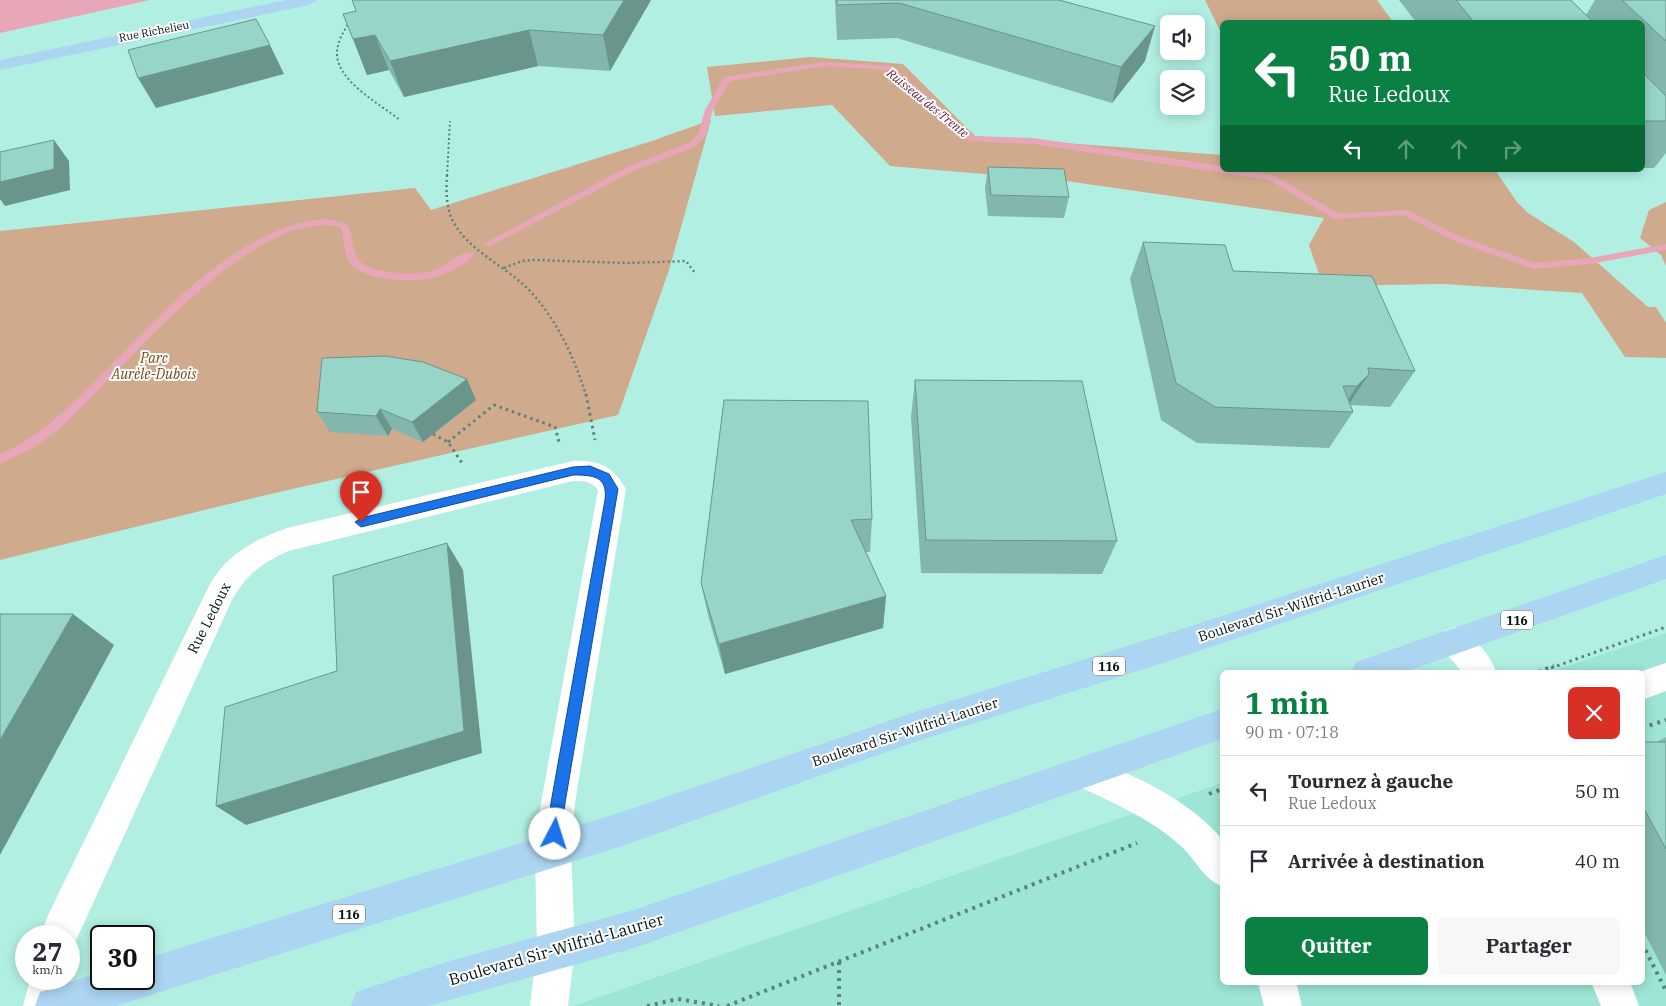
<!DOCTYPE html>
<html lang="fr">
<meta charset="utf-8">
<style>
body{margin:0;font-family:"IBM Plex Serif",serif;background:#f7f7f7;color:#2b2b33;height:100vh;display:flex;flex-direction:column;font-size:19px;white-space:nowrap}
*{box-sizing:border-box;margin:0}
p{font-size:16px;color:#7c7c81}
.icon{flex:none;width:28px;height:28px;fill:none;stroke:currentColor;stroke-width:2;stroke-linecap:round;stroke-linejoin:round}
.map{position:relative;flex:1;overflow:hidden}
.details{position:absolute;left:1220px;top:670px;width:425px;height:315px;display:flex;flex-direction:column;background:#fff;border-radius:8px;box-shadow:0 2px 12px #0003}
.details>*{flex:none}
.banner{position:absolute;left:1220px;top:20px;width:425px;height:152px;border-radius:8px;box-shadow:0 2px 12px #0003;background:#0b8043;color:#fff;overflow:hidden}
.buttons{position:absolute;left:1160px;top:15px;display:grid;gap:10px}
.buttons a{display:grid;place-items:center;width:45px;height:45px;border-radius:8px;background:#fff;box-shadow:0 2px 12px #0003;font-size:25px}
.speed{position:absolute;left:15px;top:925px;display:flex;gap:10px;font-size:25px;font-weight:700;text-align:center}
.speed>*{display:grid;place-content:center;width:65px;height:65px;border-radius:50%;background:#fff;box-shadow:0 2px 12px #0003;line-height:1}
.speed small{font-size:12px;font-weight:400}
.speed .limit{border:2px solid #111;border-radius:8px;background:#fff;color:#111}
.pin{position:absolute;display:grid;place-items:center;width:42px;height:42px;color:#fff;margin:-51px -21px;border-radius:50% 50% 50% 0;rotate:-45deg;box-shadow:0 0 5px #0007}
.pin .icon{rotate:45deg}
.me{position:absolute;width:55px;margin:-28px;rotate:5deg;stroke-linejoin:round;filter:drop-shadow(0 0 4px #0008)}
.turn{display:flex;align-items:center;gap:18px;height:105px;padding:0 25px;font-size:22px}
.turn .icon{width:65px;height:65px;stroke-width:2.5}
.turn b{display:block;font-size:35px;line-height:42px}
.lanes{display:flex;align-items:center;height:48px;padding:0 25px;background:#0003;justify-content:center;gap:25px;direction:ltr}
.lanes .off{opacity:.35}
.round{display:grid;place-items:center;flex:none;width:52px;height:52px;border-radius:8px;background:#f7f7f7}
.overview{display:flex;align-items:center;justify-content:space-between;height:85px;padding:0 25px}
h1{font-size:30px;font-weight:700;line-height:38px;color:#0b8043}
.cta{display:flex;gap:10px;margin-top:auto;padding:10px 25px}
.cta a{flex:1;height:58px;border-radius:8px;background:#0b8043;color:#fff;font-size:20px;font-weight:700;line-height:58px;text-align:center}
.cta a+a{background:#f7f7f7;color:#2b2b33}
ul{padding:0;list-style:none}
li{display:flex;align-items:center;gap:15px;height:70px;padding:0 25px;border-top:1px solid #e1e1e2}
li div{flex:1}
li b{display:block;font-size:19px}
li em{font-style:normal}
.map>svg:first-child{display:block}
.built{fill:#9de5d6}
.green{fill:#cfaa8c}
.water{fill:#e8a7b9}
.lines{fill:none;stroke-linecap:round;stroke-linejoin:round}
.stream{fill:#e8a7b9;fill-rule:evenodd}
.path-far3{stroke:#5b837b;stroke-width:2;stroke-dasharray:2 2.5;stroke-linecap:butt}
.path-far2{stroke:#5b837b;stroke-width:2.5;stroke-dasharray:2 3;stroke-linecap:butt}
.path-far1{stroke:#5b837b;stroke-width:3;stroke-dasharray:2.5 4;stroke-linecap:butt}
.path{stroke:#5b837b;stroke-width:4;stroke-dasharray:3 5;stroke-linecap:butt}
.minor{fill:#fff;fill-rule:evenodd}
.major{fill:#acd5f2;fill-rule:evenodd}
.wall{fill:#83b7ad}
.shaded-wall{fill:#6a958d}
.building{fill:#98d5c9;stroke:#6a958d}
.route{fill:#1a73e8;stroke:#114b97}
.labels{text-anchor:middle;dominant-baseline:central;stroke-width:4;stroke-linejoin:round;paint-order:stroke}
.far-street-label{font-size:11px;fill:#001410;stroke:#fff}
.far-water-label{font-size:12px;font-style:italic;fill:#5c1130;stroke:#fff}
.shield{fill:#fff;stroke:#4c5a58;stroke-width:1}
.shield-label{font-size:12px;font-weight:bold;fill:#001410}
.park-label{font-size:14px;font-style:italic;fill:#744516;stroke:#fff}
.street-label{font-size:14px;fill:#001410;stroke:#fff}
.near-street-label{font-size:16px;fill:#001410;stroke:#fff}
</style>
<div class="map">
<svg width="1666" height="1006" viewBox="0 0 1666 1006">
<rect width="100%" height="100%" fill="#b2efe3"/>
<path class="built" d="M1666 633V1006H573L1222 783V982H1642V672H1549Z"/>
<path class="green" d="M1205 0H1377L1393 22H1222V35Z
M810 57 903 64 975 136 1222 155V170H1495L1517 202 1528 213 1574 242 1648 307H1656L1666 323V358L1625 357 1582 293 1443 284 1323 286 1309 245 1324 218 1066 181 890 166 832 105 715 116 707 67Z
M711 120 669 270 618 415 266 495 0 560V231L415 188 431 210 652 141Z
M1666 202V266L1661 255 1640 238 1649 210Z"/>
<path class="water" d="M0 0H150L0 33Z"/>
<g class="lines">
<path class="stream" d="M824 62 892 66 973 136 1034 138 1222 166V170H1242L1275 176 1339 214 1407 210 1458 236 1535 263 1590 258 1666 244V250L1590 264 1534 269 1452 240 1403 215 1334 219 1269 180 1034 144 968 141 887 70 824 66 730 81 713 110 706 135 695 147 635 170 491 246 488 247 483 244 629 166 689 143 698 134 705 110 724 77Z
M326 219 346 223C354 234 351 249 358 259 369 275 419 276 435 270 446 266 461 250 473 253L474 255C466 264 449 273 437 277 417 283 366 282 351 264 342 253 346 239 340 227 250 206 118 378 56 432L31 449 0 464V454C39 438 69 407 98 378 148 329 195 273 258 240 280 229 301 220 326 219Z"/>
<path class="path-far3" d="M350 21C344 31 337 41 337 54 337 81 381 105 400 120
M447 176 450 121"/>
<path class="path-far2" d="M447 175C446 188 446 204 451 217 465 250 507 266 531 292 558 322 574 357 586 395
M504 268 522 261 535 260 627 263 686 261 695 273"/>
<path class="path-far1" d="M586 394 595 440
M433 434 448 442 462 463
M448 442 494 405 555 427 559 442
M1551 668 1666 627"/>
<path class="path" d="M1538 672 1554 666
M1642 728 1666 720
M1209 794 1222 789
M1642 943 1666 991
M839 962V1006
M647 1006 678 999 719 1006
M727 1006 1137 843"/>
<path class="minor" d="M573 461C598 459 614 467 626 489L575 803 571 849 575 949 568 1006H530L537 949 535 849 541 803 598 490C591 481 584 481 573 481L289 551C264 561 245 576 232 600L72 949 69 951V936H40L49 913 210 584C228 553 254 540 287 528Z
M1455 627C1472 634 1491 655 1496 672H1462L1444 651 1440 641 1444 631Z
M1666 663V691L1642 700V672H1639Z
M1085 756C1134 775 1187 798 1222 839V886C1204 880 1196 860 1182 847 1151 818 1111 802 1073 784L1068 772 1073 760Z
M30 979H68L61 1006H23Z
M1258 982H1296L1302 1006H1264Z
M1591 982H1630L1639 1006H1601Z"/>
<path class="major" d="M286 0H317L309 5 0 70V60Z
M1666 472V494L1169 661 909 744 622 846 116 1006H35L40 992 101 972V979H144V959L622 812 909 714 1169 633Z
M1666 555V579L1405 672H1351L1356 662 1367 658Z
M1222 709V739L634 948 428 1006H351L356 992 446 962 634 910Z"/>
</g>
<path class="wall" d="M651 0 610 71 538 66 404 97 389 70 367 75 353 39Z
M835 0H1059L1145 61 1112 103 897 38 837 40Z
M1399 0H1571L1586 15 1595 0H1666V153L1654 168H1642V22H1416Z
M988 167 1069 197 1064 218 988 216 985 188Z
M1143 242 1233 271 1415 371 1390 407 1350 405 1353 412 1329 448 1197 443 1161 420 1130 279Z
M915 380 1117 541 1102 574 921 573 911 417Z
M476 400 423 442 392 429 388 436 330 432 317 412Z
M724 400 872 519 870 552H866L886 596 883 628 725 674 708 615 701 583Z
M1666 737V975L1642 928V742H1657Z"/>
<path class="shaded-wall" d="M624 0H651L610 71 603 35Z
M1155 26 1145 61 1112 103 1121 67Z
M529 30 538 66 404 97 390 61Z
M375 35 389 70 367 75 353 39Z
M270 45 284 74 156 108 138 78Z
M54 140 69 161 70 190 5 206 0 199V182Z
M1369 374 1345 410 1340 412 1357 386Z
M467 379 476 400 423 442 412 422Z
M380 409 392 429 388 436 376 416Z
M447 543 463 570 482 753 246 825 216 806 464 731Z
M886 596 883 628 725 674 719 644Z
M73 614 114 645 0 855V740Z"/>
<path class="building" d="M352 0H624L603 35 529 30 390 61 375 35 353 39 343 14 356 11Z
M837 0H1059L1155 26 1121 67 899 3 837 5Z
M1456 0H1571L1593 22H1474Z
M1622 0H1666V41Z
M256 19 270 45 138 78 128 50Z
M1642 72 1666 96V121H1642Z
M54 140V169L0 182V152Z
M988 167 1064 169 1069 197 991 195Z
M1143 242 1225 245 1233 271 1372 276 1415 371 1368 368 1369 374 1357 386H1343L1353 412 1215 407 1176 383Z
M385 356 423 362 467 379 412 422 380 409 376 416 317 412 322 358Z
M915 380 1082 381 1117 541 926 540Z
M724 400 868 401 872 519 851 520 886 596 719 644 701 583Z
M447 543 464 731 216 806 225 707 337 671 333 576Z
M0 614H73L0 740Z
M1642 742H1666V849L1642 805Z"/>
<path class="route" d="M590 466 609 474 618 489 565 803 560 839 555 841 550 839 548 834 551 803 605 500C608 476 593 475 573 475L361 527 355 522 361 518 573 467Z"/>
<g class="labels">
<g class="far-street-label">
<text transform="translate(154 31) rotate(-11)">Rue Richelieu</text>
</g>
<g class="far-water-label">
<text transform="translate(928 103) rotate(39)">Ruisseau des Trente</text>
</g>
<g class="shield">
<rect x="1501" y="610.5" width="32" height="19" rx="4"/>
<rect x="1093" y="656.5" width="32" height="19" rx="4"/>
<rect x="333" y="904.5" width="32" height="19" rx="4"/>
</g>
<g class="shield-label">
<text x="1517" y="620">116</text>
<text x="1109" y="666">116</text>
<text x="349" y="914">116</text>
</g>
<g class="park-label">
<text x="154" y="358">Parc<tspan x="154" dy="16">Aurèle-Dubois</tspan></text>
</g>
<g class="street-label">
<text transform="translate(1291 607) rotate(-18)">Boulevard Sir-Wilfrid-Laurier</text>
<text transform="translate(209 618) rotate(-63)">Rue Ledoux</text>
<text transform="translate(905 732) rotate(-18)">Boulevard Sir-Wilfrid-Laurier</text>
</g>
<g class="near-street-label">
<text transform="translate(556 949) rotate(-16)">Boulevard Sir-Wilfrid-Laurier</text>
</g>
</g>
</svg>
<div class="buttons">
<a><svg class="icon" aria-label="sound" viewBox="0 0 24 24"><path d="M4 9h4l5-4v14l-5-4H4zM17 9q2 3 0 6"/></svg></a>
<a><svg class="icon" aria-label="layers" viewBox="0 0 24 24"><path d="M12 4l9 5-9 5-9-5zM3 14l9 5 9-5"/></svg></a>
</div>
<div class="speed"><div>27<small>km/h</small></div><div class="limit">30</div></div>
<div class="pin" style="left:361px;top:522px;background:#d93025"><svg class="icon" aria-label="arrive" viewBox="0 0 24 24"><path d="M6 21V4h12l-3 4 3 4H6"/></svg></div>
<svg class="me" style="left:555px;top:834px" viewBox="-20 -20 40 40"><circle r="19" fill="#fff"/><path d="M0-13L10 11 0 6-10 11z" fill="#1a73e8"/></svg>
<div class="banner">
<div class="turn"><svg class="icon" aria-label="left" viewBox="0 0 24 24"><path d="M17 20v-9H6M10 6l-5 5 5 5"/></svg><div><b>50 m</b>Rue Ledoux</div></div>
<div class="lanes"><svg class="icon" aria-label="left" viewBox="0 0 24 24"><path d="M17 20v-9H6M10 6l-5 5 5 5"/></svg><svg class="icon off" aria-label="ahead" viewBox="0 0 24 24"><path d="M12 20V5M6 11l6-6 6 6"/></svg><svg class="icon off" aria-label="ahead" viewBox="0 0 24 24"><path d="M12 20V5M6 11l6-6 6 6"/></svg><svg class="icon off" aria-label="right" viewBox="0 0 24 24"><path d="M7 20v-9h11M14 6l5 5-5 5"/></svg></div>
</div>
<section class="details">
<div class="overview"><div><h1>1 min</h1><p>90 m · 07:18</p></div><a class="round" style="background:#d93025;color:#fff"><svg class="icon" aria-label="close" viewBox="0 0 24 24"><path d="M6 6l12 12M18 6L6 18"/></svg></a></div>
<ul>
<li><svg class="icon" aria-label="left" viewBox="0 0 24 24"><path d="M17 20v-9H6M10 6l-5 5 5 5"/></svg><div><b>Tournez à gauche</b><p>Rue Ledoux</p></div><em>50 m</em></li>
<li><svg class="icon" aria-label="arrive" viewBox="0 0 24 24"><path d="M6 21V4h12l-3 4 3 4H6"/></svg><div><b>Arrivée à destination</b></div><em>40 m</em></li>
</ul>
<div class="cta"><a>Quitter</a><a>Partager</a></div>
</section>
</div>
